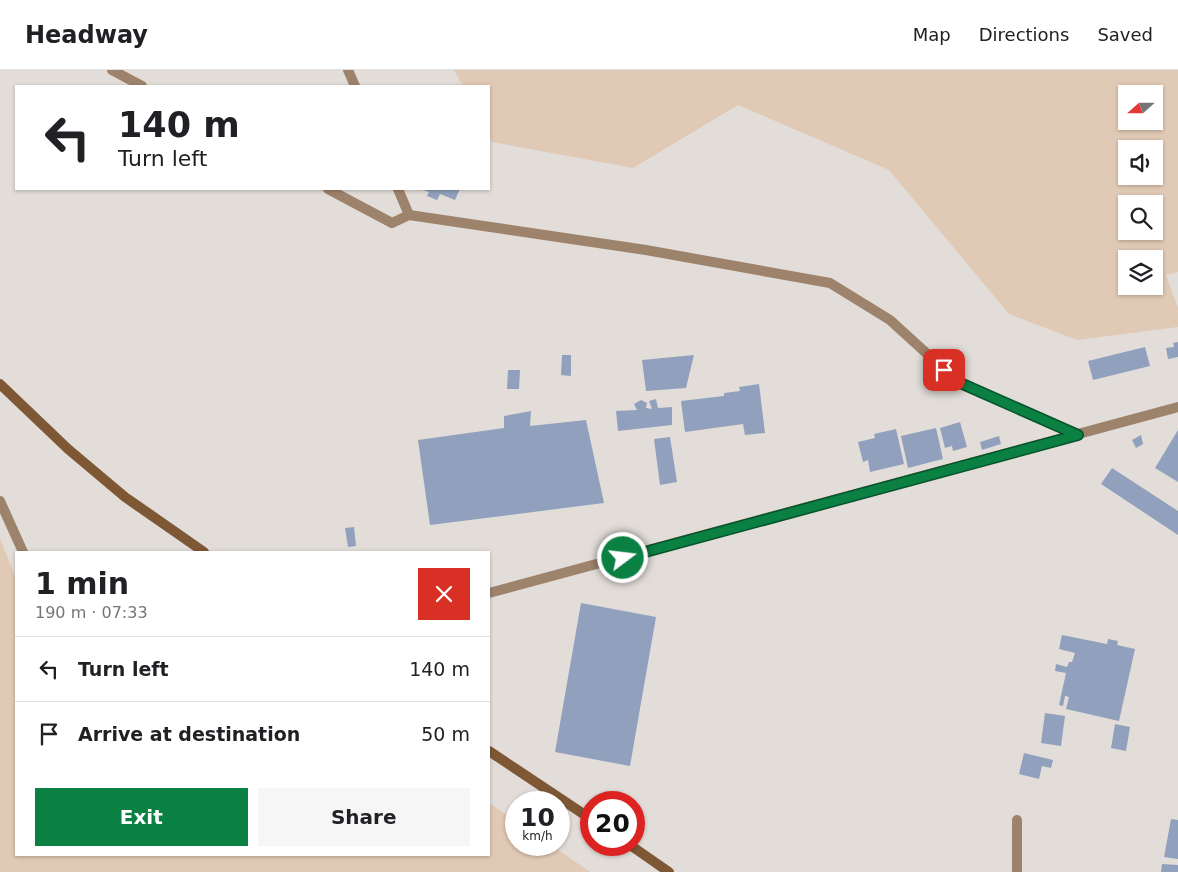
<!DOCTYPE html>
<meta charset="utf-8">
<style>
body{margin:0;font-family:"DejaVu Sans",sans-serif;background:#f6f6f6;color:#202124;height:100vh;display:flex;flex-direction:column;font-size:19px;white-space:nowrap}
*{box-sizing:border-box;margin:0}
p{font-size:16px;color:#757577}
.icon{flex:none;width:28px;height:28px;fill:none;stroke:currentColor;stroke-width:2;stroke-linecap:round;stroke-linejoin:round}
.map{position:relative;flex:1;overflow:hidden}
.details{position:absolute;left:15px;top:481px;width:475px;height:305px;display:flex;flex-direction:column;background:#fff;border-radius:0px;box-shadow:0 1px 4px #0004}
.details>*{flex:none}
.top-card{position:absolute;left:15px;top:15px;width:475px;height:105px;border-radius:0px;box-shadow:0 1px 4px #0004;background:#fff;color:#202124;overflow:hidden}
.needle{width:32px;rotate:249deg}
.fabs{position:absolute;left:1118px;top:15px;display:grid;gap:10px}
.fabs a{display:grid;place-items:center;width:45px;height:45px;border-radius:0px;background:#fff;box-shadow:0 1px 4px #0004;font-size:25px}
.speed{position:absolute;left:505px;top:721px;display:flex;gap:10px;font-size:25px;font-weight:700;text-align:center}
.speed>*{display:grid;place-content:center;width:65px;height:65px;border-radius:50%;background:#fff;box-shadow:0 1px 4px #0004;line-height:1}
.speed small{font-size:12px;font-weight:400}
.speed .limit{border:8px solid #d22;background:#fff;color:#111}
.pin{position:absolute;display:grid;place-items:center;width:42px;height:42px;color:#fff;margin:-21px;border-radius:10px;box-shadow:0 2px 8px #0006}
.me{position:absolute;width:55px;margin:-28px;rotate:75deg;stroke-linejoin:round;filter:drop-shadow(0 0 4px #0008)}
.turn{display:flex;align-items:center;gap:18px;height:105px;padding:0 20px;font-size:22px}
.turn .icon{width:65px;height:65px;stroke-width:2.5}
.turn b{display:block;font-size:35px;line-height:42px}
.round{display:grid;place-items:center;flex:none;width:52px;height:52px;border-radius:0px;background:#f6f6f6}
.headline{display:flex;align-items:center;justify-content:space-between;height:85px;padding:0 20px}
h1{font-size:30px;font-weight:700;line-height:38px}
.primary-button{display:flex;gap:10px;margin-top:auto;padding:10px 20px}
.primary-button a{flex:1;height:58px;border-radius:0px;background:#0b8043;color:#fff;font-size:20px;font-weight:700;line-height:58px;text-align:center}
.primary-button a+a{background:#f6f6f6;color:#202124}
ul{padding:0;list-style:none}
li{display:flex;align-items:center;gap:15px;height:65px;padding:0 20px;border-top:1px solid #e0e0e0}
li div{flex:1}
li b{display:block;font-size:19px}
li em{font-style:normal}
header{display:flex;align-items:center;gap:30px;box-sizing:border-box;height:70px;padding:0 25px;background:#fff;border-bottom:1px solid #e0e0e0}
header strong{font-size:24px}
nav{display:flex;gap:28px;margin-inline-start:auto;font-size:18px}
.map>svg:first-child{display:block}
.green{fill:#e0c9b5;fill-rule:evenodd}
.building{fill:#91a1bd}
.lines{fill:none;stroke-linecap:round;stroke-linejoin:round}
.lane{stroke:#9e836c;stroke-width:10}
.street{stroke:#9e836c;stroke-width:10}
.secondary{stroke:#7e5835;stroke-width:10}
.route-casing{stroke:#07532c;stroke-width:12}
.route{stroke:#0b8043;stroke-width:9}
</style>
<header>
<strong>Headway</strong>
<nav><a>Map</a><a>Directions</a><a>Saved</a></nav>
</header>
<div class="map">
<svg width="1178" height="802" viewBox="0 0 1178 802">
<rect width="100%" height="100%" fill="#e2ddd8"/>
<path class="green" d="M454 0H1178V202L1166 205 1178 238V257L1077 270 1009 244 889 100 738 35 633 98 492 72 489 65V16H463ZM1126 24H1154V51H1126ZM1126 79H1154V106H1126ZM1126 134H1154V161H1126ZM1126 189H1154V216H1126Z
M0 469 16 508V785H489V733L516 751V775H551L590 802H0Z"/>
<path class="building" d="M420 119H460L455 130 440 124 437 130 427 126 429 122Z
M1178 272V287L1168 289 1166 278 1174 277 1173 273Z
M1145 277 1150 296 1093 310 1088 291Z
M562 285H571V306L561 305Z
M694 285 686 318 646 321 642 290Z
M508 300H520L519 319H507Z
M759 314 765 363 745 365 743 354 685 362 681 331 724 326V323L740 321 739 317Z
M656 329 658 338 672 337V355L618 361 616 341 637 340 634 334 641 330 647 333 646 338 652 339 649 331Z
M531 341 530 356 586 350 604 433 430 455 418 370 504 358V346Z
M960 352 967 377 953 381 952 376 945 378 940 358Z
M936 358 943 389 908 398 901 366Z
M896 359 904 394 870 402 868 390 863 392 858 372 875 368 874 364Z
M1178 360V412L1155 398Z
M1141 365 1143 374 1136 378 1132 370Z
M999 366 1001 374 982 380 980 372Z
M670 367 677 412 660 415 654 369Z
M1112 398 1178 441V465L1101 414Z
M354 457 356 476 348 477 345 458Z
M581 533 656 547 630 696 555 682Z
M1062 565 1107 574 1108 569 1118 571 1117 575 1135 579 1119 651 1066 639 1069 627 1065 626 1063 636 1059 635 1066 603 1055 601 1056 594 1067 597 1069 592H1072L1075 583 1059 579Z
M1045 643 1065 646 1061 676 1041 673Z
M1115 654 1130 657 1126 681 1111 678Z
M1024 683 1053 690 1051 698 1042 696 1039 709 1019 704Z
M1171 749 1178 750V789L1164 787Z
M1162 794 1178 795V802H1161Z"/>
<g class="lines">
<path class="lane" d="M409 145 646 180 830 213 890 250 958 312 1077 365
M0 431 23 482
M489 523 1178 337"/>
<path class="street" d="M112 0 142 16
M348 0 355 16
M328 119 392 153 409 145 398 119
M1017 750V802"/>
<path class="secondary" d="M0 314 68 379 125 427 204 482
M489 681 591 749
M630 775 669 802"/>
</g>
<g class="lines">
<g class="route-casing">
<path id="route" d="M623 488 1078 365 958 312 944 300"/>
</g>
<use href="#route" class="route"/>
</g>
</svg>
<div class="fabs">
<a><svg class="needle" viewBox="-14 -14 28 28"><path d="M0-13l5 13h-10z" fill="#e53935"/><path d="M0 13l5-13h-10z" fill="#757577"/></svg></a>
<a><svg class="icon" aria-label="sound" viewBox="0 0 24 24"><path d="M4 9h4l5-4v14l-5-4H4zM17 9q2 3 0 6"/></svg></a>
<a><svg class="icon" aria-label="search" viewBox="0 0 24 24"><circle cx="10" cy="10" r="6"/><path d="M15 15l6 6"/></svg></a>
<a><svg class="icon" aria-label="layers" viewBox="0 0 24 24"><path d="M12 4l9 5-9 5-9-5zM3 14l9 5 9-5"/></svg></a>
</div>
<div class="speed"><div>10<small>km/h</small></div><div class="limit">20</div></div>
<div class="pin" style="left:944px;top:300px;background:#d93025"><svg class="icon" aria-label="arrive" viewBox="0 0 24 24"><path d="M6 21V4h12l-3 4 3 4H6"/></svg></div>
<svg class="me" style="left:623px;top:488px" viewBox="-20 -20 40 40"><circle r="17" fill="#0b8043" stroke="#fff" stroke-width="3"/><path d="M0-11L8 9 0 5-8 9z" fill="#fff"/></svg>
<div class="top-card">
<div class="turn"><svg class="icon" aria-label="left" viewBox="0 0 24 24"><path d="M17 20v-9H6M10 6l-5 5 5 5"/></svg><div><b>140 m</b>Turn left</div></div>
</div>
<section class="details">
<div class="headline"><div><h1>1 min</h1><p>190 m · 07:33</p></div><a class="round" style="background:#d93025;color:#fff"><svg class="icon" aria-label="close" viewBox="0 0 24 24"><path d="M6 6l12 12M18 6L6 18"/></svg></a></div>
<ul>
<li><svg class="icon" aria-label="left" viewBox="0 0 24 24"><path d="M17 20v-9H6M10 6l-5 5 5 5"/></svg><div><b>Turn left</b></div><em>140 m</em></li>
<li><svg class="icon" aria-label="arrive" viewBox="0 0 24 24"><path d="M6 21V4h12l-3 4 3 4H6"/></svg><div><b>Arrive at destination</b></div><em>50 m</em></li>
</ul>
<div class="primary-button"><a>Exit</a><a>Share</a></div>
</section>
</div>
